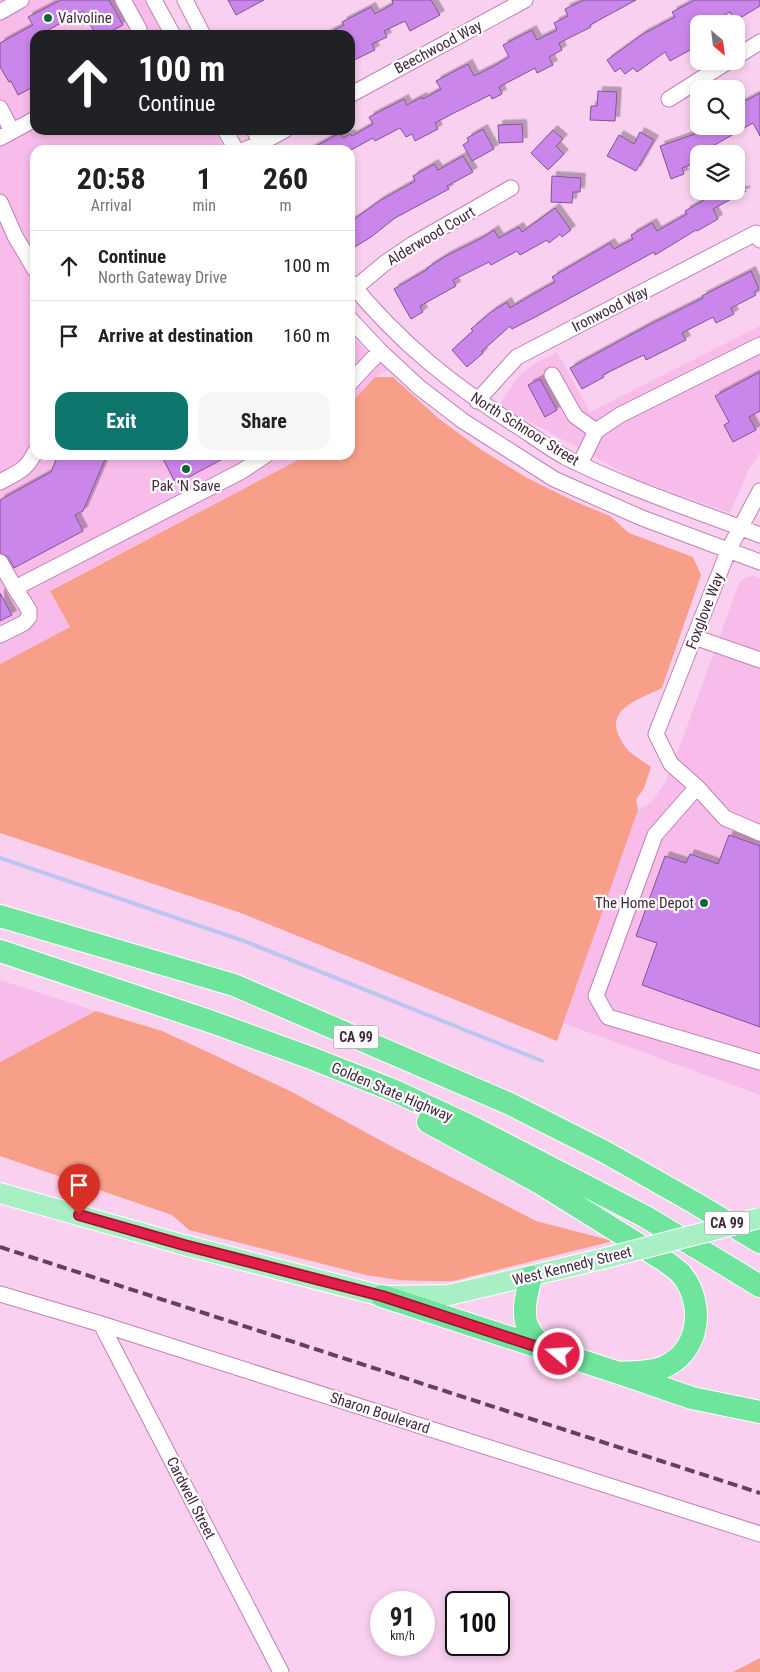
<!DOCTYPE html>
<style>
body{margin:0;font-family:"Roboto Condensed",sans-serif;background:#f6f6f6;color:#202124;height:100vh;display:flex;flex-direction:column;font-size:19px;white-space:nowrap}
*{box-sizing:border-box;margin:0}
p{font-size:16px;color:#757577}
.icon{flex:none;width:28px;height:28px;fill:none;stroke:currentColor;stroke-width:2;stroke-linecap:round;stroke-linejoin:round}
.map{position:relative;flex:1;overflow:hidden}
.sheet{position:absolute;left:30px;top:145px;width:325px;height:315px;display:flex;flex-direction:column;background:#fff;border-radius:15px;box-shadow:0 2px 8px #0003}
.sheet>*{flex:none}
.guide{position:absolute;left:30px;top:30px;width:325px;height:105px;border-radius:15px;box-shadow:0 2px 8px #0003;background:#202124;color:#fff;overflow:hidden}
.needle{width:32px;rotate:152deg}
.buttons{position:absolute;left:690px;top:15px;display:grid;gap:10px}
.buttons a{display:grid;place-items:center;width:55px;height:55px;border-radius:10px;background:#fff;box-shadow:0 2px 8px #0003;font-size:25px}
.speed{position:absolute;left:370px;top:1591px;display:flex;gap:10px;font-size:25px;font-weight:700;text-align:center}
.speed>*{display:grid;place-content:center;width:65px;height:65px;border-radius:50%;background:#fff;box-shadow:0 2px 8px #0003;line-height:1}
.speed small{font-size:12px;font-weight:400}
.speed .limit{border:2px solid #111;border-radius:8px;background:#fff;color:#111}
.pin{position:absolute;display:grid;place-items:center;width:42px;height:42px;color:#fff;margin:-51px -21px;border-radius:50% 50% 50% 0;rotate:-45deg;box-shadow:0 0 5px #0007}
.pin .icon{rotate:45deg}
.me{position:absolute;width:55px;margin:-28px;rotate:288deg;stroke-linejoin:round;filter:drop-shadow(0 0 4px #0008)}
.turn{display:flex;align-items:center;gap:18px;height:105px;padding:0 25px;font-size:22px}
.turn .icon{width:65px;height:65px;stroke-width:2.5}
.turn b{display:block;font-size:35px;line-height:42px}
.eta{display:flex;justify-content:space-evenly;align-items:center;height:85px;text-align:center}
.eta b{font-size:30px;font-weight:700;line-height:35px}
.cta{display:flex;gap:10px;margin-top:auto;padding:10px 25px}
.cta a{flex:1;height:58px;border-radius:15px;background:#0f766e;color:#fff;font-size:20px;font-weight:700;line-height:58px;text-align:center}
.cta a+a{background:#f6f6f6;color:#202124}
ul{padding:0;list-style:none}
li{display:flex;align-items:center;gap:15px;height:70px;padding:0 25px;border-top:1px solid #e0e0e0}
li div{flex:1}
li b{display:block;font-size:19px}
li em{font-style:normal}
.map>svg:first-child{display:block}
.built{fill:#f8bcea}
.green{fill:#f89f89}
.lines{fill:none;stroke-linecap:round;stroke-linejoin:round}
.stream{stroke:#bac5f0;stroke-width:4}
.building{fill:#cb86eb;stroke:#7e5592;filter:url(#shadow)}
.minor-casing{stroke:#c080b3;stroke-width:17}
.major-casing{stroke:#fff;stroke-width:22}
.highway-casing{stroke:#fff;stroke-width:24}
.minor{stroke:#fff;stroke-width:15}
.major{stroke:#a9efc4;stroke-width:20}
.highway{stroke:#6fe49c;stroke-width:22}
.rail{stroke:#60435a;stroke-width:4;stroke-dasharray:10 5;stroke-linecap:butt}
.major-bridge-casing{stroke:#fff;stroke-width:22;stroke-linecap:butt}
.major-bridge{stroke:#a9efc4;stroke-width:20}
.route-casing{stroke:#92132f;stroke-width:12}
.route{stroke:#e11d48;stroke-width:9}
.poi-dot{fill:#0f683a;stroke:#fff;stroke-width:2}
.labels{text-anchor:middle;dominant-baseline:central;stroke-width:4.5;stroke-linejoin:round;paint-order:stroke}
.shield{fill:#fff;stroke:#7b6877;stroke-width:1}
.shield-label{font-size:14px;font-weight:bold;fill:#42283d}
.poi-label{font-size:15px;fill:#42283d;stroke:#fff;text-anchor:start}
.street-label{font-size:15px;fill:#42283d;stroke:#fff}
</style>
<div class="map">
<svg width="760" height="1672" viewBox="0 0 760 1672">
<defs>
<filter id="shadow"><feDropShadow dx="4.5" dy="-4.5" stdDeviation="0" flood-color="#0004"/></filter>
</defs>
<rect width="100%" height="100%" fill="#fad0f0"/>
<path class="built" d="M0 0H145L163 35H35V130H214L225 150H35V455H302L296 461 50 590 70 627 0 664Z
M760 326V453L748 471 730 513 635 479 499 405 517 378 534 364 557 352 590 412Z
M350 335 388 370 375 377 350 404Z
M754 576 760 578V1095L563 1023 638 810 651 802 665 783 680 746 739 583 746 577Z
M0 980 96 1011 0 1062Z"/>
<path class="green" d="M375 377H393L438 418 480 449 527 478 576 502 610 516 629 533 693 557 701 575 662 688C645 697 607 707 618 734 621 741 625 748 631 753 637 758 644 762 651 767L644 788 636 800 638 810 557 1041 241 913 0 833V664L70 627 50 591 296 461 302 455H350V404Z
M96 1011 162 1031 210 1053 292 1092 387 1144 536 1221 613 1241 453 1281H425L399 1280 366 1275 189 1230 172 1215 0 1156V1062Z
M760 1658V1672H733Z"/>
<g class="lines">
<path class="stream" d="M0 858 244 941 542 1061"/>
</g>
<path class="building" d="M61 0H109L123 25 104 35H96L83 11 39 35H35V86L18 95 11 81 9 82 0 67V43L33 25 28 17Z
M228 0H264L236 15Z
M392 0H431L440 15 410 31 405 21 384 31 387 37 372 44 375 50 350 62V35H325L344 25 342 22 371 7 375 14 393 4Z
M584 0H636L590 25 591 27 559 43 562 50 549 57 553 65 537 73 535 68 499 87 502 94 492 99 490 95 454 113 435 123 438 129 415 141 412 134 406 137 400 128 375 141 373 138 351 150H309L340 133 343 138 350 134 352 136 373 124 369 117 404 99 407 105 422 97 423 99 441 89 436 81 468 64 474 76 494 66 509 57 503 45 532 30 537 40 557 30 554 23 568 16 565 9Z
M695 0H760V6L735 21 730 12 708 24H699V45L670 61 665 52 637 72 633 68 625 74 620 68 615 72 607 60 643 34 675 17 672 12Z
M598 91 617 92 615 121 590 120 591 106H597Z
M760 93V136L753 123 699 154 695 156 698 162 682 168 684 174 671 179 660 146 695 134 694 132 703 126H736V106Z
M522 124 523 142 499 143 498 125Z
M483 129 494 149 472 161 463 145 469 141 467 138Z
M553 130 563 139 556 146 564 154 548 170 531 153Z
M640 132 654 140 636 171 607 156 619 135 634 144Z
M463 156 473 172 447 186 449 189 395 218 371 237 350 250V222L381 200 415 181 413 176 434 164 438 170Z
M552 176 581 178 580 192H573L572 203 551 202Z
M711 191H746L713 209 718 219 697 231 696 230 655 255 654 252 539 315 512 329 510 326 482 351 483 353 467 367 452 350 473 331 471 329 491 312 507 302 510 308 528 297 555 282 552 277 610 243 614 249 633 239 631 235 652 223 657 231 687 214 685 211 713 195Z
M555 208 571 230 562 237 560 234 549 243 547 240 520 255 517 251 491 265 489 262 453 280 456 286 420 306 423 312 411 319 394 289 428 269 427 268 446 256 482 238 494 230 499 238 519 227 522 232Z
M751 271 759 289 754 292 756 295 731 308 734 314 716 323 713 317 682 333 686 340 646 360 644 355 633 360 603 375 604 377 582 389 570 368 649 325 703 298 702 296Z
M760 372V411L749 417 756 430 733 442 724 425 729 422 715 396Z
M540 379 557 410 545 417 528 385Z
M58 455H107L83 511 75 515 83 531 14 568 8 557 0 553V500L51 472Z
M161 455H230L176 484Z
M0 593 12 615 0 621Z
M729 835 760 846V1027L642 985 657 943 636 936 665 856 686 863 690 854 718 864Z"/>
<g class="lines">
<g class="minor-casing">
<path id="minor" d="M123 0 139 29V35
M154 0 173 35
M185 0 203 35
M0 12 21 0
M736 57 760 42
M350 95 525 0
M669 99 729 61
M0 108 12 131
M225 130 236 150
M254 130 264 150
M0 138 35 119
M244 150 261 143 285 130
M0 202 15 236 35 270
M350 282C399 342 453 386 519 427 534 437 550 449 567 458 629 489 695 510 760 535
M355 288 385 263 413 244 511 188
M350 319 380 351 420 388 463 421 554 479 642 518 760 562
M552 375 575 416 596 431
M350 383 380 351
M477 401 517 357 756 233 760 240
M580 464 596 431 620 415 760 345
M0 482C16 473 27 470 35 452
M0 562 15 588
M0 635 24 623 29 617V610L15 588 242 471 266 455
M694 637 760 660
M697 787 671 764 656 734 729 549 760 491
M760 833 725 818 697 787 655 835 596 996 608 1017 760 1062
M0 1294 101 1324 760 1534
M101 1324 281 1672"/>
</g>
<g class="major-casing">
<path id="major" d="M0 1193 184 1245 382 1296 449 1295 602 1259"/>
</g>
<g class="highway-casing">
<path id="highway" d="M0 916 234 985 510 1104 605 1152 695 1203 760 1242
M0 951 212 1022 311 1058 395 1091 474 1128 646 1217 760 1286
M428 1122 540 1183 665 1261C670 1265 678 1270 682 1275 705 1304 700 1351 664 1367 650 1373 634 1372 619 1373
M531 1277C527 1292 520 1317 530 1331 534 1338 540 1344 546 1349
M382 1296 619 1373 692 1398 760 1412"/>
</g>
<use href="#minor" class="minor"/>
<use href="#major" class="major"/>
<use href="#highway" class="highway"/>
<path class="rail" d="M0 1247 760 1493"/>
<g class="major-bridge-casing">
<path id="major-bridge" d="M602 1259 760 1218"/>
</g>
<use href="#major-bridge" class="major-bridge"/>
</g>
<g class="lines">
<g class="route-casing">
<path id="route" d="M79 1215 184 1245 382 1296 559 1354"/>
</g>
<use href="#route" class="route"/>
</g>
<g class="poi-dot">
<circle cx="48" cy="18" r="5"/>
<circle cx="186" cy="469" r="5"/>
<circle cx="704" cy="903" r="5"/>
</g>
<g class="labels">
<g class="shield">
<rect x="333.5" y="1025.5" width="45" height="23" rx="4"/>
<rect x="704.5" y="1211.5" width="45" height="23" rx="4"/>
</g>
<g class="shield-label">
<text x="356" y="1037">CA 99</text>
<text x="727" y="1223">CA 99</text>
</g>
<g class="poi-label">
<text x="58" y="18">Valvoline</text>
<text x="186" y="486" text-anchor="middle">Pak 'N Save</text>
<text x="694" y="903" text-anchor="end">The Home Depot</text>
</g>
<g class="street-label">
<text transform="translate(438 47) rotate(-28)">Beechwood Way</text>
<text transform="translate(431 236) rotate(-31)">Alderwood Court</text>
<text transform="translate(610 309) rotate(-27)">Ironwood Way</text>
<text transform="translate(525 429) rotate(32)">North Schnoor Street</text>
<text transform="translate(705 611) rotate(-69)">Foxglove Way</text>
<text transform="translate(392 1092) rotate(23)">Golden State Highway</text>
<text transform="translate(572 1266) rotate(-14)">West Kennedy Street</text>
<text transform="translate(380 1413) rotate(18)">Sharon Boulevard</text>
<text transform="translate(191 1498) rotate(63)">Cardwell Street</text>
</g>
</g>
</svg>
<div class="buttons">
<a><svg class="needle" viewBox="-14 -14 28 28"><path d="M0-13l5 13h-10z" fill="#e53935"/><path d="M0 13l5-13h-10z" fill="#757577"/></svg></a>
<a><svg class="icon" aria-label="search" viewBox="0 0 24 24"><circle cx="10" cy="10" r="6"/><path d="M15 15l6 6"/></svg></a>
<a><svg class="icon" aria-label="layers" viewBox="0 0 24 24"><path d="M12 4l9 5-9 5-9-5zM3 14l9 5 9-5"/></svg></a>
</div>
<div class="speed"><div>91<small>km/h</small></div><div class="limit">100</div></div>
<div class="pin" style="left:79px;top:1215px;background:#d93025"><svg class="icon" aria-label="arrive" viewBox="0 0 24 24"><path d="M6 21V4h12l-3 4 3 4H6"/></svg></div>
<svg class="me" style="left:559px;top:1354px" viewBox="-20 -20 40 40"><circle r="17" fill="#e11d48" stroke="#fff" stroke-width="3"/><path d="M0-11L8 9 0 5-8 9z" fill="#fff"/></svg>
<div class="guide">
<div class="turn"><svg class="icon" aria-label="ahead" viewBox="0 0 24 24"><path d="M12 20V5M6 11l6-6 6 6"/></svg><div><b>100 m</b>Continue</div></div>
</div>
<section class="sheet">
<div class="eta">
<div><b>20:58</b><p>Arrival</p></div>
<div><b>1</b><p>min</p></div>
<div><b>260</b><p>m</p></div>
</div>
<ul>
<li><svg class="icon" aria-label="ahead" viewBox="0 0 24 24"><path d="M12 20V5M6 11l6-6 6 6"/></svg><div><b>Continue</b><p>North Gateway Drive</p></div><em>100 m</em></li>
<li><svg class="icon" aria-label="arrive" viewBox="0 0 24 24"><path d="M6 21V4h12l-3 4 3 4H6"/></svg><div><b>Arrive at destination</b></div><em>160 m</em></li>
</ul>
<div class="cta"><a>Exit</a><a>Share</a></div>
</section>
</div>
